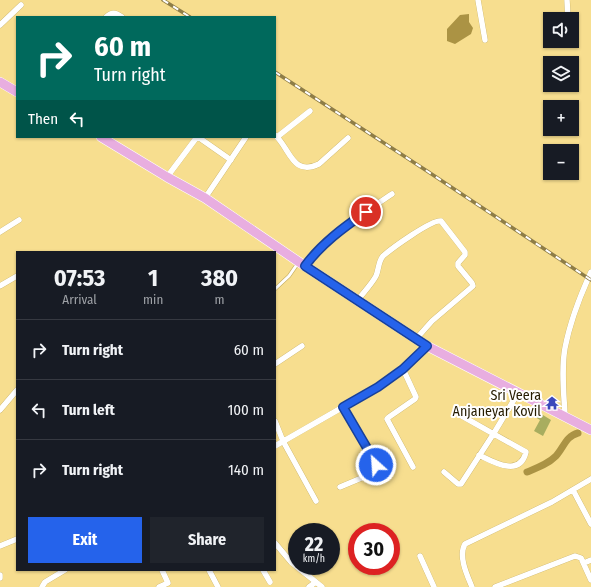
<!DOCTYPE html>
<meta charset="utf-8">
<style>
body{margin:0;font-family:"Fira Sans Condensed",sans-serif;background:#20242c;color:#f1f3f6;height:100vh;display:flex;flex-direction:column;font-size:15px;white-space:nowrap}
*{box-sizing:border-box;margin:0}
p{font-size:13px;color:#9ea1a6}
.icon{flex:none;width:22px;height:22px;fill:none;stroke:currentColor;stroke-width:2;stroke-linecap:round;stroke-linejoin:round}
.map{position:relative;flex:1;overflow:hidden}
.details{position:absolute;left:16px;top:251px;width:260px;height:320px;display:flex;flex-direction:column;background:#171b24;border-radius:0px;box-shadow:0 1px 3px #0004}
.details>*{flex:none}
.hud{position:absolute;left:16px;top:16px;width:260px;height:122px;border-radius:0px;box-shadow:0 1px 3px #0004;background:#00695c;color:#fff;overflow:hidden}
.controls{position:absolute;left:543px;top:12px;display:grid;gap:8px}
.controls a{display:grid;place-items:center;width:36px;height:36px;border-radius:0px;background:#171b24;box-shadow:0 1px 3px #0004;font-size:20px}
.speed{position:absolute;left:288px;top:523px;display:flex;gap:8px;font-size:20px;font-weight:700;text-align:center}
.speed>*{display:grid;place-content:center;width:52px;height:52px;border-radius:50%;background:#171b24;box-shadow:0 1px 3px #0004;line-height:1}
.speed small{font-size:10px;font-weight:400}
.speed .limit{border:6px solid #d22;background:#fff;color:#111}
.pin{position:absolute;display:grid;place-items:center;width:34px;height:34px;color:#fff;margin:-17px;border:2px solid #fff;border-radius:50%;box-shadow:0 1px 4px #0007}
.me{position:absolute;width:44px;margin:-22px;rotate:334deg;stroke-linejoin:round;filter:drop-shadow(0 0 3px #0008)}
.turn{display:flex;align-items:center;gap:14px;height:84px;padding:0 12px;font-size:18px}
.turn .icon{width:52px;height:52px;stroke-width:2.5}
.turn b{display:block;font-size:28px;line-height:34px}
.then{display:flex;align-items:center;height:38px;padding:0 12px;background:#0003;gap:8px;font-size:15px}
.eta{display:flex;justify-content:space-evenly;align-items:center;height:68px;text-align:center}
.eta b{font-size:24px;font-weight:700;line-height:28px}
.cta{display:flex;gap:8px;margin-top:auto;padding:8px 12px}
.cta a{flex:1;height:46px;border-radius:0px;background:#2563eb;color:#fff;font-size:16px;font-weight:700;line-height:46px;text-align:center}
.cta a+a{background:#20242c;color:#f1f3f6}
ul{padding:0;list-style:none}
li{display:flex;align-items:center;gap:12px;height:60px;padding:0 12px;border-top:1px solid #363941}
li div{flex:1}
li b{display:block;font-size:15px}
li em{font-style:normal}
.map>svg:first-child{display:block}
.water{fill:#ab9344}
.lines{fill:none;stroke-linecap:round;stroke-linejoin:round}
.canal{stroke:#ab9344;stroke-width:7}
.building{fill:#a8ad5f}
.service-casing{stroke:#c4ac5e;stroke-width:4}
.minor-casing{stroke:#c4ac5e;stroke-width:6}
.trunk-casing{stroke:#fff;stroke-width:10}
.service{stroke:#fff;stroke-width:3}
.minor{stroke:#fff;stroke-width:5.5}
.trunk{stroke:#e8aee0;stroke-width:9}
.rail-casing{stroke:#8e7d47;stroke-width:3.5}
.rail{stroke:#fff;stroke-width:2;stroke-dasharray:6;stroke-linecap:butt}
.route-casing{stroke:#184099;stroke-width:10}
.route{stroke:#2563eb;stroke-width:7}
.labels{text-anchor:middle;dominant-baseline:central;stroke-width:4;stroke-linejoin:round;paint-order:stroke}
.poi-label{font-size:14px;fill:#261c00;stroke:#fff;text-anchor:end}
</style>
<div class="map">
<svg width="591" height="587" viewBox="0 0 591 587">
<rect width="100%" height="100%" fill="#f7de8f"/>
<path class="water" d="M469 14V22L473 28 471 34 455 44 447 41V29L460 15Z"/>
<g class="lines">
<path class="canal" d="M527 472C537 468 548 464 556 456 564 447 566 436 578 433"/>
</g>
<path class="building" d="M538 412 551 420 543 436 534 431 540 420 535 417Z"/>
<g class="lines">
<g class="service-casing">
<path id="service" d="M275 289 289 276 298 263"/>
</g>
<g class="minor-casing">
<path id="minor" d="M478 0 485 40
M567 0 568 19
M106 17C112 12 115 12 122 17
M0 25 21 5
M275 135C290 148 292 177 319 164L348 138
M198 137 231 160
M277 137 310 111
M167 177 197 137
M205 198 246 137
M0 232 19 220
M305 266C327 235 361 215 392 194
M0 286 17 276
M357 301C363 293 371 285 376 276 379 269 378 262 383 256 391 249 432 219 441 221L465 252V255L458 263V266L472 283 473 286 432 321 416 339
M275 364 302 346
M403 369 416 397 415 399 389 417 387 419 413 467
M0 410 17 390
M460 415 526 452C520 477 495 463 479 455
M565 416C564 394 561 370 565 348 570 322 580 296 591 272
M275 421 283 441 316 501
M275 446 378 387 403 369 427 346
M444 472 458 484H461L494 433 518 393
M340 487 371 474C375 469 376 466 374 460L343 407
M573 490 591 524
M275 543 291 562 322 587
M0 546 17 539
M420 556 434 587
M584 563 591 560
M209 570 218 587
M263 570 270 582
M0 575V578
M42 587 45 582 65 570
M159 587 168 583 162 570
M309 587 316 582
M472 587C467 575 458 556 465 544L552 502 591 479
M495 587 575 556 581 558 591 580"/>
</g>
<g class="trunk-casing">
<path id="trunk" d="M0 82 17 92
M101 137 167 177 205 198 299 262 427 346 591 430"/>
</g>
<use href="#service" class="service"/>
<use href="#minor" class="minor"/>
<use href="#trunk" class="trunk"/>
<g class="rail-casing">
<path id="rail" d="M163 0 190 17
M275 72 427 171 591 280"/>
</g>
<use href="#rail" class="rail"/>
</g>
<g class="lines">
<g class="route-casing">
<path id="route" d="M366 212C344 227 321 244 305 266L427 346 403 369 378 387 343 407 374 460 376 465"/>
</g>
<use href="#route" class="route"/>
</g>
<defs>
<g id="temple-bare" transform="scale(1.08)"><path d="M0-6L5-2H3V0L6.5 2.5H4V6H1.5V3h-3V6H-4V2.5H-6.5L-3 0V-2H-5Z" fill="#3b48bb" stroke="#fff" stroke-width="2.5" paint-order="stroke"/></g>
</defs>
<g fill-rule="evenodd">
<use href="#temple-bare" x="552" y="403"/>
</g>
<g class="labels">
<g class="poi-label">
<text x="541" y="395">Sri Veera<tspan x="541" dy="16">Anjaneyar Kovil</tspan></text>
</g>
</g>
</svg>
<div class="controls">
<a><svg class="icon" aria-label="sound" viewBox="0 0 24 24"><path d="M4 9h4l5-4v14l-5-4H4zM17 9q2 3 0 6"/></svg></a>
<a><svg class="icon" aria-label="layers" viewBox="0 0 24 24"><path d="M12 4l9 5-9 5-9-5zM3 14l9 5 9-5"/></svg></a>
<a>+</a>
<a>−</a>
</div>
<div class="speed"><div>22<small>km/h</small></div><div class="limit">30</div></div>
<div class="pin" style="left:366px;top:212px;background:#d93025"><svg class="icon" aria-label="arrive" viewBox="0 0 24 24"><path d="M6 21V4h12l-3 4 3 4H6"/></svg></div>
<svg class="me" style="left:376px;top:465px" viewBox="-20 -20 40 40"><circle r="17" fill="#2563eb" stroke="#fff" stroke-width="3"/><path d="M0-11L8 9 0 5-8 9z" fill="#fff"/></svg>
<div class="hud">
<div class="turn"><svg class="icon" aria-label="right" viewBox="0 0 24 24"><path d="M7 20v-9h11M14 6l5 5-5 5"/></svg><div><b>60 m</b>Turn right</div></div>
<div class="then">Then<svg class="icon" aria-label="left" viewBox="0 0 24 24"><path d="M17 20v-9H6M10 6l-5 5 5 5"/></svg></div>
</div>
<section class="details">
<div class="eta">
<div><b>07:53</b><p>Arrival</p></div>
<div><b>1</b><p>min</p></div>
<div><b>380</b><p>m</p></div>
</div>
<ul>
<li><svg class="icon" aria-label="right" viewBox="0 0 24 24"><path d="M7 20v-9h11M14 6l5 5-5 5"/></svg><div><b>Turn right</b></div><em>60 m</em></li>
<li><svg class="icon" aria-label="left" viewBox="0 0 24 24"><path d="M17 20v-9H6M10 6l-5 5 5 5"/></svg><div><b>Turn left</b></div><em>100 m</em></li>
<li><svg class="icon" aria-label="right" viewBox="0 0 24 24"><path d="M7 20v-9h11M14 6l5 5-5 5"/></svg><div><b>Turn right</b></div><em>140 m</em></li>
</ul>
<div class="cta"><a>Exit</a><a>Share</a></div>
</section>
</div>
